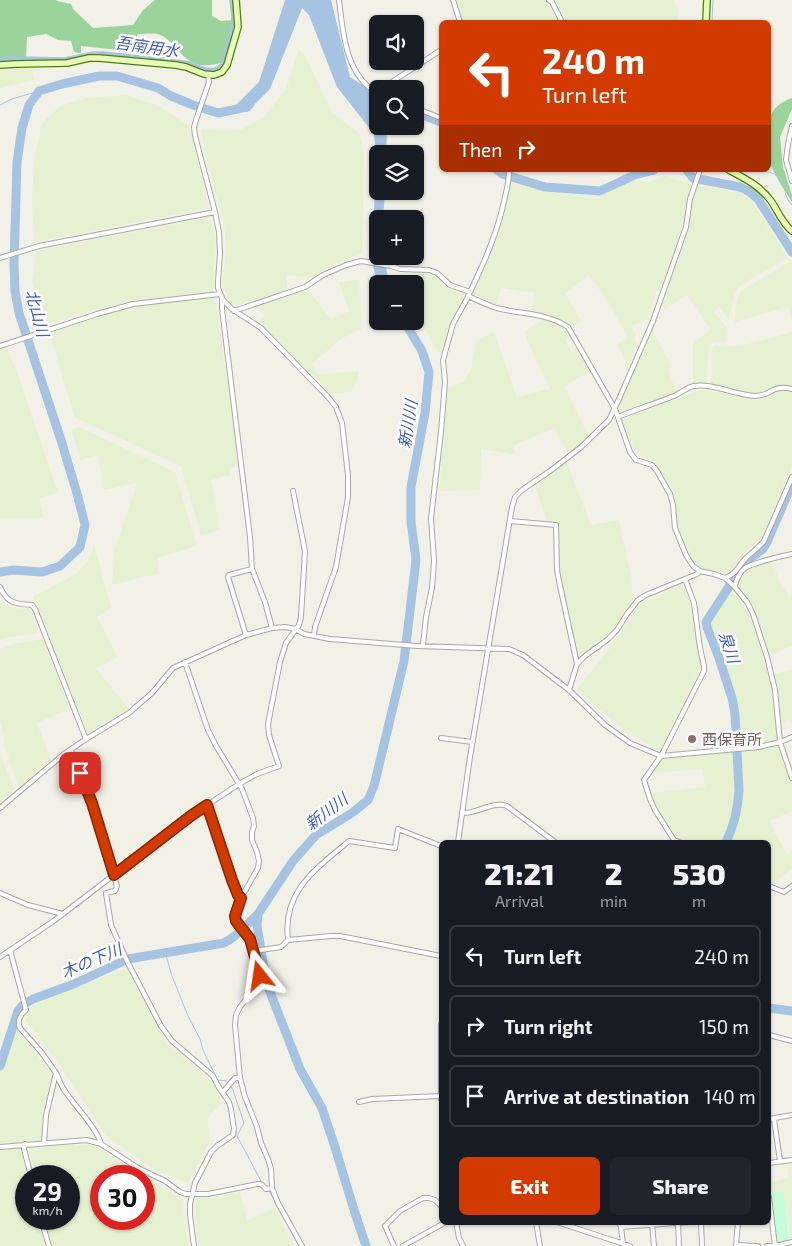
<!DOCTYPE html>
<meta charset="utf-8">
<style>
body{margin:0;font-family:"Exo 2","Noto Sans JP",sans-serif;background:#20242c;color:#f1f3f6;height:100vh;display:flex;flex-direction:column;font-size:19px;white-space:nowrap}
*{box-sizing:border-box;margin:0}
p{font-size:16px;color:#9ea1a6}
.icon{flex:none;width:28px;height:28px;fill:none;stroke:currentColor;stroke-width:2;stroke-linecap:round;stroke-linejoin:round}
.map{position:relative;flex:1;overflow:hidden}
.panel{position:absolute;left:439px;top:840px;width:332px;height:385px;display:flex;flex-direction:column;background:#171b24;border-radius:8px;box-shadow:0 1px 4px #0004}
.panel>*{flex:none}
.banner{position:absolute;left:439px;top:20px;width:332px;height:152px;border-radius:8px;box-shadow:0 1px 4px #0004;background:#d33a00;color:#fff;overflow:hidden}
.controls{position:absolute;left:369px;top:15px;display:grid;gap:10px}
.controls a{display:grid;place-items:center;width:55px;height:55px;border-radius:8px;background:#171b24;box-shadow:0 1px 4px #0004;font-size:25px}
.speed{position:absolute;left:15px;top:1165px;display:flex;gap:10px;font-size:25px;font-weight:700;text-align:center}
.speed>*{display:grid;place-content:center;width:65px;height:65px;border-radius:50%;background:#171b24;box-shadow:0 1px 4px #0004;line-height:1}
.speed small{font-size:12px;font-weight:400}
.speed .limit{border:8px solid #d22;background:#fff;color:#111}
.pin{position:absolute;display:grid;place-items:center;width:42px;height:42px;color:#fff;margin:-21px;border-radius:10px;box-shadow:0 2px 8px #0006}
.me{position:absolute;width:55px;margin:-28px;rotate:345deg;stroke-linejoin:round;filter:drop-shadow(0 0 4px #0008)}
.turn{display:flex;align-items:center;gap:18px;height:105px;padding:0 20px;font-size:22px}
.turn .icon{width:65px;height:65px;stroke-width:2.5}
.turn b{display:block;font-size:35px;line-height:42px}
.then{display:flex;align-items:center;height:48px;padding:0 20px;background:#0003;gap:10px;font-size:19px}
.eta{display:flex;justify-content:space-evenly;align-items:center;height:85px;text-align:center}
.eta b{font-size:30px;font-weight:800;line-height:35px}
.button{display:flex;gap:10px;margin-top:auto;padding:10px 20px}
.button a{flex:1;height:58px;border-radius:8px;background:#d33a00;color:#fff;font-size:20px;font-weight:800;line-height:58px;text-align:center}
.button a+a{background:#20242c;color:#f1f3f6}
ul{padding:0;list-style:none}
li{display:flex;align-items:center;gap:15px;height:62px;margin:0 10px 8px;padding:0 10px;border:2px solid #363941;border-radius:8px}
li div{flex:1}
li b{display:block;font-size:19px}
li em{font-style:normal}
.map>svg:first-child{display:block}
.farmland{fill:#e6f1d2;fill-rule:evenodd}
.forest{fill:#9bd49a}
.park{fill:#c4fdd8}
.water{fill:#a6c4e2}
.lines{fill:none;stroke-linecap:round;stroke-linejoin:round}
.stream{stroke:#a6c4e2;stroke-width:1}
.canal{stroke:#a6c4e2;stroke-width:5.5}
.river{stroke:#a6c4e2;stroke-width:9}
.street-casing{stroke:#a8a8a8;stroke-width:6}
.secondary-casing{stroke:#4f8100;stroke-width:8}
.street{stroke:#fff;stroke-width:4}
.secondary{stroke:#e7fdba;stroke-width:5.5}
.route-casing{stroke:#892600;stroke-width:12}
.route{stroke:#d33a00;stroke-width:9}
.education-dot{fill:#8d6e63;stroke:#fff;stroke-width:2}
.labels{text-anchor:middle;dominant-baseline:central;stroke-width:5;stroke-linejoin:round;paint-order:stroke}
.education-label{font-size:15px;fill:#785e54;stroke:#fff;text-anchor:start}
.water-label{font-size:16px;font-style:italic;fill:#4660b8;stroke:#fff}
</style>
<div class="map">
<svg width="792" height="1246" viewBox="0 0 792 1246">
<rect width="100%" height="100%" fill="#f2f1e8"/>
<path class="farmland" d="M456 0H545L551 5 559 22H462Z
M553 0H675V4L679 11 677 22H564Z
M299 49 307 59 332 113 359 133 364 155 362 254 343 260 321 272 314 278 286 275 288 291 236 305 230 302 225 292 223 282 226 246 224 225 208 165 201 131 204 129 227 131 242 129 264 117 286 89Z
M32 68 35 80 0 88V70Z
M125 95 158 105 189 126 209 208 34 242 32 200 34 159 42 123 60 106 87 98Z
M666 176 692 184 685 210 682 233 660 291 657 290 648 319 632 326 636 336 634 339 638 344 628 367 617 344 628 338 609 303 589 275 565 293 581 321 570 328 557 318 531 312 535 293 501 288 496 305 470 295 495 240 511 180 544 191 596 199 630 181 648 182Z
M697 185 739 193 751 200 788 258 751 279 738 288 733 299 729 320 719 307 714 312 728 329 727 340 723 343 713 342 709 346 706 384 693 383V342L711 330 687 295 664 310 662 300 685 238 692 201Z
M211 217 216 245 214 265 213 292 131 300 46 324 38 308 32 280 36 251Z
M791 261 792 263V322L788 307 734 322 737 300 742 290Z
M427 273 436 276 444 286 464 293 465 296 454 316 442 352H438L415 313V284H408L407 274Z
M358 279 361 305V329L341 339 312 364 318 375 358 371V380L351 392 329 394 324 386 258 323 265 314 255 307 308 290 331 319 349 311 339 282Z
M213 298 216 303 239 467 229 468 231 475 211 480 220 530 201 536 181 466 75 418 49 332 135 306Z
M544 319 558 323 567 330 571 337 566 340 571 352 577 348 591 371 564 386 589 437 569 455 554 428 513 446 516 455 481 449 480 490 439 491 448 388 464 381 471 369 476 341 494 332 517 397 550 389 527 340 525 331Z
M651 327 671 366 668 370 677 393 619 416 616 409Z
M792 332V388L783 385 774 387 767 392 760 394H753L711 385 712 349 715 345 724 347 744 345Z
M6 346 17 372 58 492 39 499 44 518H0V348Z
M701 389 758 400 776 393 786 390 792 392V466L761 540 744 553 736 566 726 574 702 568 694 562 679 529 675 496 663 475 651 460 641 456 633 448 622 419Z
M79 427 175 472 197 546 157 558 160 573 112 585 114 551 137 483 104 490 98 455 80 460 71 430Z
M567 462 591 525 619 520 631 574 633 602 616 627 604 641 578 658 566 597 559 579 558 528 557 524 548 523 534 485Z
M94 544 111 608 97 617 118 657 96 668 129 709 88 733 33 597 77 573 89 560Z
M772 561 782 588H786L788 597 792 595V646L769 656 755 613 748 599 737 586 738 582 747 570Z
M682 584 690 601 701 667 660 751 631 735 576 690 613 644 638 606Z
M731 590 749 613 760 643 772 693 778 739 758 744H739L737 713 726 668 710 627 709 623Z
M0 603 9 607 32 610 39 633 10 637 0 640Z
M43 639 70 709 37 723 51 760 19 788 4 746V736L0 721V649L14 644Z
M792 669V724L790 719 781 723 778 690 774 675Z
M779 746 792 783V811L769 821 787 854 792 851V869L773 884 769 883V842H729L734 834 740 808 739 752Z
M0 753 15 791 0 803Z
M719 753H733L735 805 728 831 723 842H683L675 837 657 811V808L656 807 650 793 705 787 703 769 652 773 663 759Z
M127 968 166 1043 211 1080 222 1103 207 1118 210 1141 188 1183 155 1170 106 1136 61 1067 25 1020 34 1005Z
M15 1027 52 1074 43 1114 41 1141 0 1145V1072Z
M93 1145 182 1199 188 1246H51L45 1219H69V1176H35L28 1147ZM101 1176H144V1219H101Z
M20 1147 28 1176H26V1219H39L46 1246H0V1149Z
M787 1163H792V1239L790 1240 784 1191 771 1193 769 1182 789 1178Z
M240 1192 247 1220 275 1208 294 1246H199L195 1212 196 1198H213Z"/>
<path class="forest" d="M0 0H56L57 1 71 4 73 9 93 28 133 25 143 10 155 0H212V16L221 21 236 20C234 36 231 50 221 63 199 68 192 66 176 48 171 42 166 37 158 34 152 33 144 34 138 34L129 51 81 46V53L74 52 71 41 58 40 46 34 27 37 26 58 0 60Z
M792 98V109L780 137 783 167 792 195V202C784 189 774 176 770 161 768 155 769 148 769 141 769 119 768 107 792 98Z"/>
<path class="park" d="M784 1191 789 1240 778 1242 776 1240 771 1196 773 1193Z"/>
<path class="water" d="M285 0H331L350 77 366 87 377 113 378 126H383L387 134 386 154H378V191H385L383 219H378V256H384L389 284H385L376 280 371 254 377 165 374 134 337 87 309 15 302 8 270 89 247 112 236 105 259 82Z"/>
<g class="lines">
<path class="stream" d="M712 22 713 0
M0 105 12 99 39 91
M745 170C758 171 778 169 783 184 787 194 784 196 792 205
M165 952 172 976 188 1016 200 1039 203 1050 215 1075
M216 1079 217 1080 227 1081 228 1082
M230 1085 233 1090 244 1123 237 1136 261 1181 267 1187 299 1246"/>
<path class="canal" d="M0 60 17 59 65 60 94 54H104L176 62C181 63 185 63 189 64 200 68 216 77 224 63L233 25 234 16 232 0"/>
<path class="river" d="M361 94 378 99
M415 112 441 122
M497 170 502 174 545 187 600 191 637 174 654 170
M687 170 693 178 740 187 750 192 758 199 792 252
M0 572 14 570 42 572 60 566 80 547 85 525 78 497 61 440 19 313 15 291 14 265 17 162 22 128 29 105 39 91 62 84 99 76H117L158 88 171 96 193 105 218 113 247 107 250 104
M726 842C734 826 738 808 739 790L735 714 732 698 719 658 707 627 706 622 745 562 763 549 767 542 792 484
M769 1008 792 1011
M0 1066 18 1011 23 1005 33 999 74 984 128 959 224 943C238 936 247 924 258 914
M366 1246 355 1213 334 1144 322 1108 300 1069 270 992 265 974 257 926 258 914 293 861 316 835 352 813 368 800 374 786 404 661 416 560 411 522V487L425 413 429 372 422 351 404 321"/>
<g class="street-casing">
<path id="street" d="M339 0C343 33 345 74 378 94
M453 0 460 22
M549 0 552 2 562 22
M208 75 209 82 196 120 194 127 195 136 215 212 219 232 220 253 218 282V288L223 300 232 309 261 328 328 397 336 407 342 423 348 475V497L336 567 315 627 314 636
M381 89 441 50
M415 108 441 118
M792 126 788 144 786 160 792 181
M0 258 39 246 215 212
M468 296C477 300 487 305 497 308 523 315 544 312 568 327L615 409 630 452 636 460 652 465 657 471 670 494 673 505 675 528 686 555 693 566 700 571 714 574 725 578 733 585 747 602 753 614 767 657 775 690 780 742 792 778
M222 298V309L250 537 252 569 265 602 272 628
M234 311 305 287 323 275 346 265 361 261 391 266 400 269 429 270 437 273 450 285 470 292C485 261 498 231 505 197 507 189 509 180 509 171
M0 346 97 314 133 304 220 294
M618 417C637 409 657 403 676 395 682 392 688 387 694 386 712 383 736 395 755 396 772 396 771 384 792 389
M510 521 556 525 557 570 559 581 577 664
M725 578C738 573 737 567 746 558 752 552 759 548 764 541L792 477
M735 586C736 580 740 572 745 568 752 563 782 556 792 554
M0 587C7 603 15 604 32 605L35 609 86 739
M246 635 228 577 229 575 252 569
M423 645 426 617 432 588 434 561 431 518 441 432 445 382 443 360 453 324 469 295
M185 662 208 730 215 744 242 789 253 818 254 826 252 832V840L257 852 259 861 258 868 241 898 235 916 236 921 238 926 246 933 250 939 260 976 258 984 240 1007 236 1015 235 1025 240 1078 245 1097 257 1127 261 1143 268 1159 271 1169 272 1188 278 1203 302 1246
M569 690 577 664 585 656 607 640 617 630 627 614 638 600 646 595 697 574 700 571
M441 738 473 742
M71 750 91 803 117 886 115 891 106 893 111 925 128 963 161 1026 172 1041 213 1076 218 1086 229 1102 231 1109 234 1129 233 1135 217 1146 211 1152 195 1183 190 1204V1215L194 1246
M207 805 232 880 241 898
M0 808 64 754 86 739 129 713 152 693 173 668 246 635 272 628 285 627 296 629 304 634 330 639 417 646 509 649 523 655 569 690 605 725 630 743 661 756 759 747 780 742 792 737
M462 813C478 814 491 801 507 806L555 842
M458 842 470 757 512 507 515 497 522 490 550 471 580 448 609 420 619 399 653 321 686 227 690 199 700 170
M679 842 674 840 655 810 650 799 644 780 661 756 704 671V666L700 648 694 603 685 579
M769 886 784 892 792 886
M0 893 28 905 63 914
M288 940C282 891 316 869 349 841L395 848 398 829 441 846
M10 950 25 1006 26 1010C20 1015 17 1020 20 1028L42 1053 56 1073 46 1115 44 1143
M254 951 281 947 288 940 331 936H340L441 956
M0 957 55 920 192 815 239 784 257 774 279 766 269 735 268 724 280 662 286 643 299 625 301 617 305 551 293 491
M441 1024V1099
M769 1035 792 1041
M56 1073C59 1079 61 1086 65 1091 74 1105 97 1128 101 1144
M223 1092 235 1078H240
M359 1102 372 1099 441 1096
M769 1119 792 1115
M774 1119 780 1161
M25 1144 24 1149 31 1176
M0 1147 87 1140 101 1144 138 1168 165 1181 180 1192 186 1194H208L258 1184H261L266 1189 272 1188
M769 1163 792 1160
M769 1197 775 1246
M41 1219 49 1246
M456 1222 459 1238 463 1246
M536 1222 540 1246
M557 1222 630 1246
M619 1222 621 1227 689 1222
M678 1222 679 1246
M701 1222 702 1246
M652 1223 654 1246
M621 1227 623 1244
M736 1245 758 1246
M394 1246 385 1226 400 1211 423 1198H429L435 1200 441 1206
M403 1246 446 1222
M736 1246 738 1222
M767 1246H775L792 1242"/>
</g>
<g class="secondary-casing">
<path id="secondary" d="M706 22 707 0
M0 65 16 64 67 63 89 58H99L176 65 186 67 204 74 214 75 222 72 227 65 238 27 236 0
M729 170C746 179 760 186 771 201 778 211 782 223 792 231"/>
</g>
<use href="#street" class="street"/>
<use href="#secondary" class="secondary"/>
</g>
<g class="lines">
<g class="route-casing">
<path id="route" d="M80 773 92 803 114 875 192 815 207 805 232 880 238 895 241 898 235 916 236 921 250 939 260 976"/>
</g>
<use href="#route" class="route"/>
</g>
<circle class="education-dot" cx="692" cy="739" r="5"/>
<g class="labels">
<g class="education-label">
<text x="702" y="739">西保育所</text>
</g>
<g class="water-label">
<text transform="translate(147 46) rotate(8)">吾南用水</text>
<text transform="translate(38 313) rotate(75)">北山川</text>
<text transform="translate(407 424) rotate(-81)">新川川</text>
<text transform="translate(730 647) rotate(72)">泉川</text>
<text transform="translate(326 811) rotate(-37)">新川川</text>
<text transform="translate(91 960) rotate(-23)">木の下川</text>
</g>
</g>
</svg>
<div class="controls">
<a><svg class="icon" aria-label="sound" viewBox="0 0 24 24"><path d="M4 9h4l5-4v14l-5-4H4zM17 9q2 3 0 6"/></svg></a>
<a><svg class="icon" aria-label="search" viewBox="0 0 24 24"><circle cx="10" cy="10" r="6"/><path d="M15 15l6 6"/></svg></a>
<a><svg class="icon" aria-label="layers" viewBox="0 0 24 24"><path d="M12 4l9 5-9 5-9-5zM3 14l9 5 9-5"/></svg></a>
<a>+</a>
<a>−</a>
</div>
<div class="speed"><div>29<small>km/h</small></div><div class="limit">30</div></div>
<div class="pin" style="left:80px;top:773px;background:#d93025"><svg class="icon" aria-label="arrive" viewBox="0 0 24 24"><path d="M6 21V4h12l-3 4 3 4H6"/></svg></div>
<svg class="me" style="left:260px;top:976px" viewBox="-20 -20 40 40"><path d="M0-17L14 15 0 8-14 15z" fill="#d33a00" stroke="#fff" stroke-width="4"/></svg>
<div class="banner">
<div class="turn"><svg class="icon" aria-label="left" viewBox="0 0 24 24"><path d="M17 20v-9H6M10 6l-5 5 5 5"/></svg><div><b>240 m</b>Turn left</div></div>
<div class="then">Then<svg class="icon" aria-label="right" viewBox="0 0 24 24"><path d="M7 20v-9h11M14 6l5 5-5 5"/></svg></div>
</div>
<section class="panel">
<div class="eta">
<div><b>21:21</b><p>Arrival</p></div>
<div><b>2</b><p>min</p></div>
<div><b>530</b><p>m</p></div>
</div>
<ul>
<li><svg class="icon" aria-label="left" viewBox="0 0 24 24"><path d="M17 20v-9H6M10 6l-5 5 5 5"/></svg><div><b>Turn left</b></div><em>240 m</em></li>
<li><svg class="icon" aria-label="right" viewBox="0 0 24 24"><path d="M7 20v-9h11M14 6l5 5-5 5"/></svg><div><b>Turn right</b></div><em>150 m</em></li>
<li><svg class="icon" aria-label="arrive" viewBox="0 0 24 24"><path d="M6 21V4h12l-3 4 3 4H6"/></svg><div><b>Arrive at destination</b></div><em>140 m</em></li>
</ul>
<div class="button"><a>Exit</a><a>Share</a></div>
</section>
</div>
